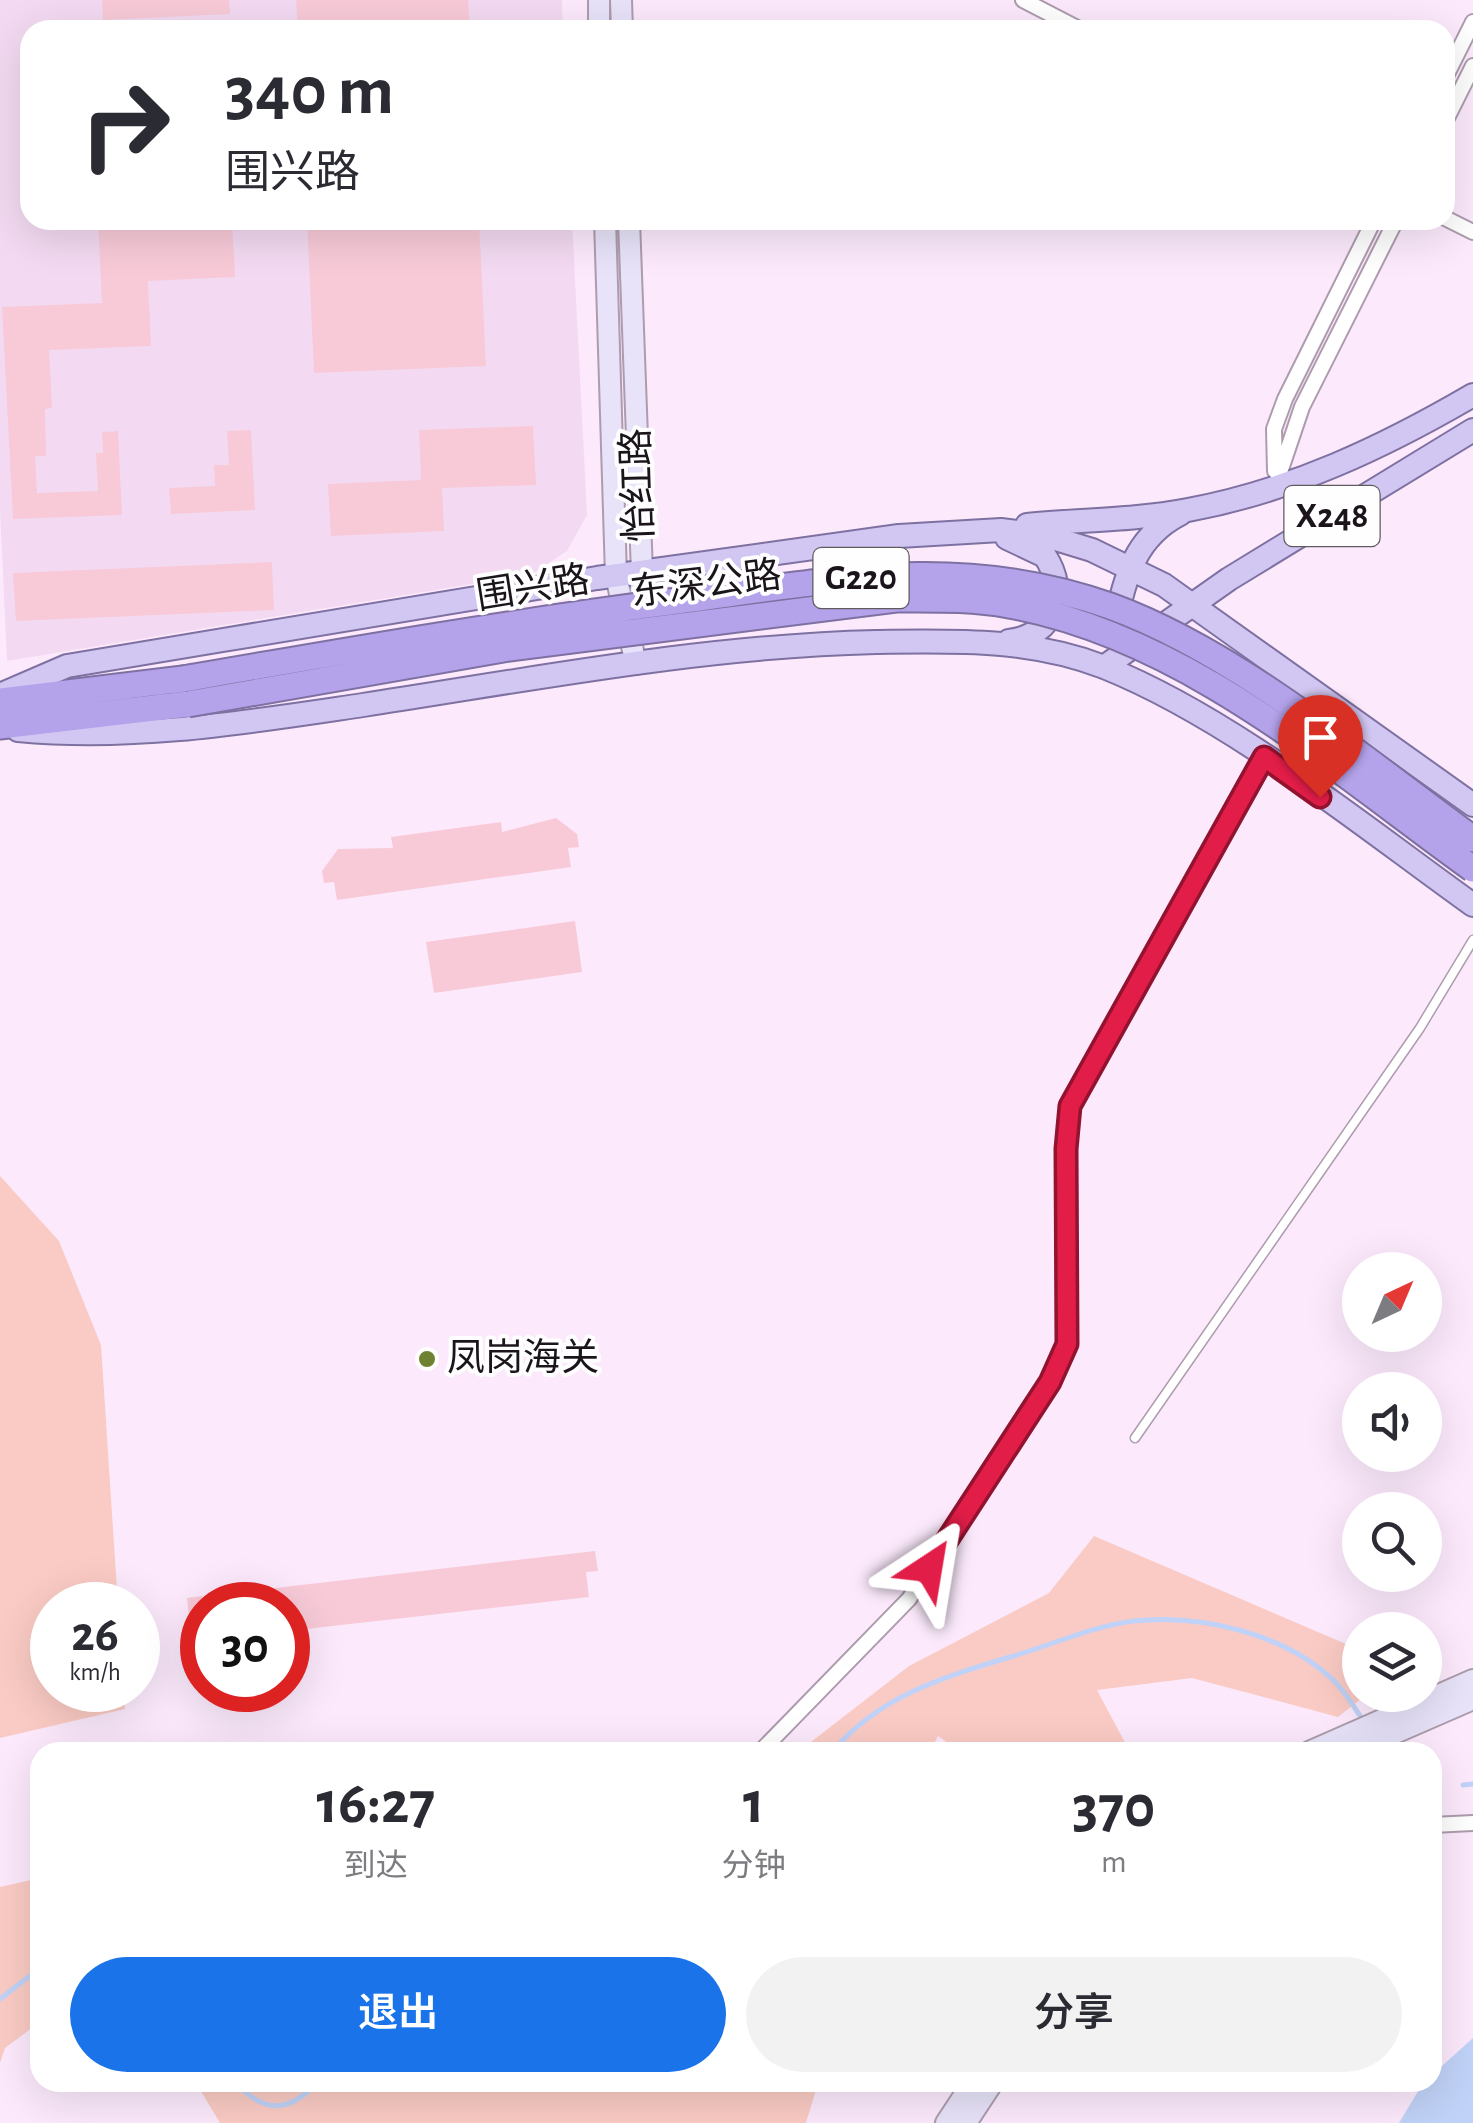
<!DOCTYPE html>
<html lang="zh">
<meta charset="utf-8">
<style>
body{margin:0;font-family:"Alegreya Sans","Noto Sans SC",sans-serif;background:#f2f2f3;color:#2b2b33;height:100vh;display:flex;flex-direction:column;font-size:38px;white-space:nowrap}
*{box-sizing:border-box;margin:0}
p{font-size:32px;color:#7c7c81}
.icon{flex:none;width:55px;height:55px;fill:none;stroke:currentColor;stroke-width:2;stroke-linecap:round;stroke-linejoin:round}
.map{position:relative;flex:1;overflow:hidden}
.drawer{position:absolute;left:30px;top:1742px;width:1412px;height:350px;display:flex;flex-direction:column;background:#fff;border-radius:30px;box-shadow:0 10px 40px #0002}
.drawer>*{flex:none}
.banner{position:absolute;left:20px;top:20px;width:1435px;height:210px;border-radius:30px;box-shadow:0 10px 40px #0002;background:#fff;color:#2b2b33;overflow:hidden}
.needle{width:65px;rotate:44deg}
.tools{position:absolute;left:1342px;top:1252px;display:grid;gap:20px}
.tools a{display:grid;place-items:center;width:100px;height:100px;border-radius:50%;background:#fff;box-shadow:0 10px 40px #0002;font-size:50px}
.speed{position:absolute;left:30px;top:1582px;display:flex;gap:20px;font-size:50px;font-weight:700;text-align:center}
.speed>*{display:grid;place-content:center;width:130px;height:130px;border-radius:50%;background:#fff;box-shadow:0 10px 40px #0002;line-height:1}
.speed small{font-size:25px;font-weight:400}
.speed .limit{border:15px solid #d22;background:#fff;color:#111}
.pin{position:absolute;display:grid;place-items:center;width:85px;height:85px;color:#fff;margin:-102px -42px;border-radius:50% 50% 50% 0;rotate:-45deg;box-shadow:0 0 10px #0007}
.pin .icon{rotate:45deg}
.me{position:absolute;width:110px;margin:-55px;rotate:33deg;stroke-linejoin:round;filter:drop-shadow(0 0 8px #0008)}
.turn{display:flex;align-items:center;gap:35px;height:210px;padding:0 40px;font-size:45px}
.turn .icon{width:130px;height:130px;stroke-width:2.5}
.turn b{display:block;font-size:70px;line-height:85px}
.eta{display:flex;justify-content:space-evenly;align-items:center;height:170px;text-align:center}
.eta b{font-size:60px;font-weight:600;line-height:70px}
.primary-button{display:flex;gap:20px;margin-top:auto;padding:20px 40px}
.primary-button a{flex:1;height:115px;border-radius:60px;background:#1a73e8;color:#fff;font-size:40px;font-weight:600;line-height:115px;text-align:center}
.primary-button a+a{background:#f2f2f3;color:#2b2b33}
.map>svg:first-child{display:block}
.built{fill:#f3daf2}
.green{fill:#facbc4}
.water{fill:#c0d2f7}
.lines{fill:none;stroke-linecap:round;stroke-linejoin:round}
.stream{stroke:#c0d2f7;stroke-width:5}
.building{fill:#f8cad8}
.lane-casing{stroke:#ad9cad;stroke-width:11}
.street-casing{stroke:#ad9cad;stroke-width:18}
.secondary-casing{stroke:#ad9cad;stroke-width:24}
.primary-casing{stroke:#7e71a2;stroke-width:26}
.highway-casing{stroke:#7e71a2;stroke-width:29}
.lane{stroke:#fff;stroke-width:8}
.street{stroke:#fff;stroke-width:14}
.secondary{stroke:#e8e3f9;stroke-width:20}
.primary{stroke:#d2c7f2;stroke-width:22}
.highway{stroke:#b4a2ea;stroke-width:25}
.highway-bridge-casing{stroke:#7e71a2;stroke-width:29;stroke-linecap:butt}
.highway-bridge{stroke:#b4a2ea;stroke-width:25}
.route-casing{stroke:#92132f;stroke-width:25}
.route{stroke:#e11d48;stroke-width:18}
.poi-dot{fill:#6f8232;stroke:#fefefe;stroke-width:4}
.labels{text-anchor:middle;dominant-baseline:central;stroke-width:8;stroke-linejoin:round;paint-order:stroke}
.shield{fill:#fefefe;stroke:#5f5b5f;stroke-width:2.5}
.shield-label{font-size:35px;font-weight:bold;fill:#1b151b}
.street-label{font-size:38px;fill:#1b151b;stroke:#fefefe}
.poi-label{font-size:38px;fill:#1b151b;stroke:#fefefe;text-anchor:start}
</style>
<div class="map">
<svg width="1473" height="2123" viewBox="0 0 1473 2123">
<rect width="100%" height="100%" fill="#fceafc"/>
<path class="built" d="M0 0H562L563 30H30V220H572L587 515 567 551 532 574 7 661 0 510Z"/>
<path class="green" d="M0 1176 59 1241 101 1345 118 1605H52V1690H123L125 1709 0 1738Z
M1094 1536 1360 1650V1695H1366L1338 1717 1192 1678 1097 1690 1130 1752H961L938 1736 930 1752H798L909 1666 1049 1593Z
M40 1878V2022L5 2048 0 2063V1887Z
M196 2083H818L806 2123H220Z"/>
<path class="water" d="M1473 2038V2123H1399L1423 2083 1432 2082 1433 2074Z"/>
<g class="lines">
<path class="stream" d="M832 1752C879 1696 941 1678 1010 1657 1049 1646 1093 1626 1134 1621 1199 1614 1284 1633 1333 1680 1346 1692 1355 1709 1365 1723
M1463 1785 1473 1784
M0 1999 40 1968
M236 2082C263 2114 290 2113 317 2082"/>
</g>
<path class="building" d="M102 0H229L230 14 103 20Z
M296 0H468L470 30H298Z
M98 220H232L235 277 148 281 151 346 49 350 52 408 45 409 46 456H35L37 493 98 491 96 453H103L102 432 118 431 122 515 13 519 2 307 102 303Z
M307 220H479L486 366 314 373Z
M533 426 536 485 442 488 444 531 331 536 328 484 421 480 419 430Z
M251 430 255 510 171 514 169 488 215 486 214 465H229L227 431Z
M272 562 274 610 16 621 13 573Z
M556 818 577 834 579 847 568 848 571 867 337 900 334 882 324 883 322 871 338 849 393 848 391 837 501 822 502 832Z
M575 921 582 972 434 993 426 942Z
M595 1551 598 1571 586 1572 589 1597 288 1631V1605H207V1596Z
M202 1596V1652L193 1653 187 1598Z"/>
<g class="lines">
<g class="lane-casing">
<path id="lane" d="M1135 1438 1420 1028 1473 940"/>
</g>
<g class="street-casing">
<path id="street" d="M1023 0 1081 30
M1445 78 1473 22
M1445 122 1473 66
M1445 218 1473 232
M1275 471 1274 429 1285 399 1374 220
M1275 487 1302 407 1396 220
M760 1752 909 1599 1049 1382 1067 1345 1066 1149 1070 1106 1264 757
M1432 1825 1473 1823"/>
</g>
<g class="secondary-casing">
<path id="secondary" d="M599 0V30
M621 0 622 30
M605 220 616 576 636 664
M629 220 642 573 639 617
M1309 1752 1473 1680
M1351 1752 1473 1699
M946 2123 973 2082
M966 2123 993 2082"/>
</g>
<g class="primary-casing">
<path id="primary" d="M1027 525C1080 520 1136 520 1188 510 1291 491 1384 447 1473 395
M1007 538 1045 556C1069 593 1055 635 1009 641
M1114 628C1125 580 1133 538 1180 514
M1104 667 1229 579 1473 430
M0 695 67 666 223 640 597 578 899 536 1001 530 1043 535 1092 550 1164 585 1473 805
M18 730C135 741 248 722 363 705 533 679 704 646 876 642 953 641 1030 638 1104 667 1231 718 1361 825 1473 905"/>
</g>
<g class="highway-casing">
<path id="highway" d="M0 701 183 679
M0 726 188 704"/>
</g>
<use href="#lane" class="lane"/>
<use href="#street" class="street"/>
<use href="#secondary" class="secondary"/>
<use href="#primary" class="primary"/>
<use href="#highway" class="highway"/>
<g class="highway-bridge-casing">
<path id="highway-bridge" d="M183 679C345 651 506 623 669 602 823 582 959 552 1110 606 1235 651 1366 761 1473 839
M188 704 509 648 896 599C934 599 972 598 1009 605 1186 637 1331 767 1473 869"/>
</g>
<use href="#highway-bridge" class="highway-bridge"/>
</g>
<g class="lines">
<g class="route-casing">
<path id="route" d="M929 1568 1050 1382 1067 1344 1066 1149 1070 1106 1264 757 1320 797"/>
</g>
<use href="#route" class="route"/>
</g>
<circle class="poi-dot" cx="427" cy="1359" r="10"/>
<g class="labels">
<g class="shield">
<rect x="1284.5" y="486" width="95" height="60" rx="8"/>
<rect x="813.5" y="548" width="95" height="60" rx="8"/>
</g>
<g class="shield-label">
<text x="1332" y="516">X248</text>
<text x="861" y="578">G220</text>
</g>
<g class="street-label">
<text transform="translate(639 485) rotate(-92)">怡红路</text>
<text transform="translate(706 585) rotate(-7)">东深公路</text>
<text transform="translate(533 589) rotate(-9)">围兴路</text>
</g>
<g class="poi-label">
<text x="447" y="1359">凤岗海关</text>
</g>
</g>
</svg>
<div class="tools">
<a><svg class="needle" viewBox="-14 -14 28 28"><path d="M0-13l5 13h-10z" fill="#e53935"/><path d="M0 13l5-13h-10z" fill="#7c7c81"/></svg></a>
<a><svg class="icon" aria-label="sound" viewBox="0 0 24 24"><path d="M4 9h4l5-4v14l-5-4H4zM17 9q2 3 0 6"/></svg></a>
<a><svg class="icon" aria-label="search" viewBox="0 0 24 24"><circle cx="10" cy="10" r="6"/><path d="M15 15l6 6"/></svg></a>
<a><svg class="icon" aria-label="layers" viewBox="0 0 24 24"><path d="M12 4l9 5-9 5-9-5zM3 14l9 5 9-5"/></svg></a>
</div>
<div class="speed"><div>26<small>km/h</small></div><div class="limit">30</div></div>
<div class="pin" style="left:1320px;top:797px;background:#d93025"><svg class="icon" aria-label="arrive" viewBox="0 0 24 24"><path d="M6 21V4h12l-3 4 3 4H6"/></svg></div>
<svg class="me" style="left:929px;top:1568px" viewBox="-20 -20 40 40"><path d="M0-17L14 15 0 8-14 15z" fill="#e11d48" stroke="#fff" stroke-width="4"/></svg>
<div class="banner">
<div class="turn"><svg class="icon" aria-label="right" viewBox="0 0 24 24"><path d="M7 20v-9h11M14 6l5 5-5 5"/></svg><div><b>340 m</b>围兴路</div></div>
</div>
<section class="drawer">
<div class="eta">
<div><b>16:27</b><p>到达</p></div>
<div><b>1</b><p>分钟</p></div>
<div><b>370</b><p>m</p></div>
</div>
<div class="primary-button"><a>退出</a><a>分享</a></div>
</section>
</div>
